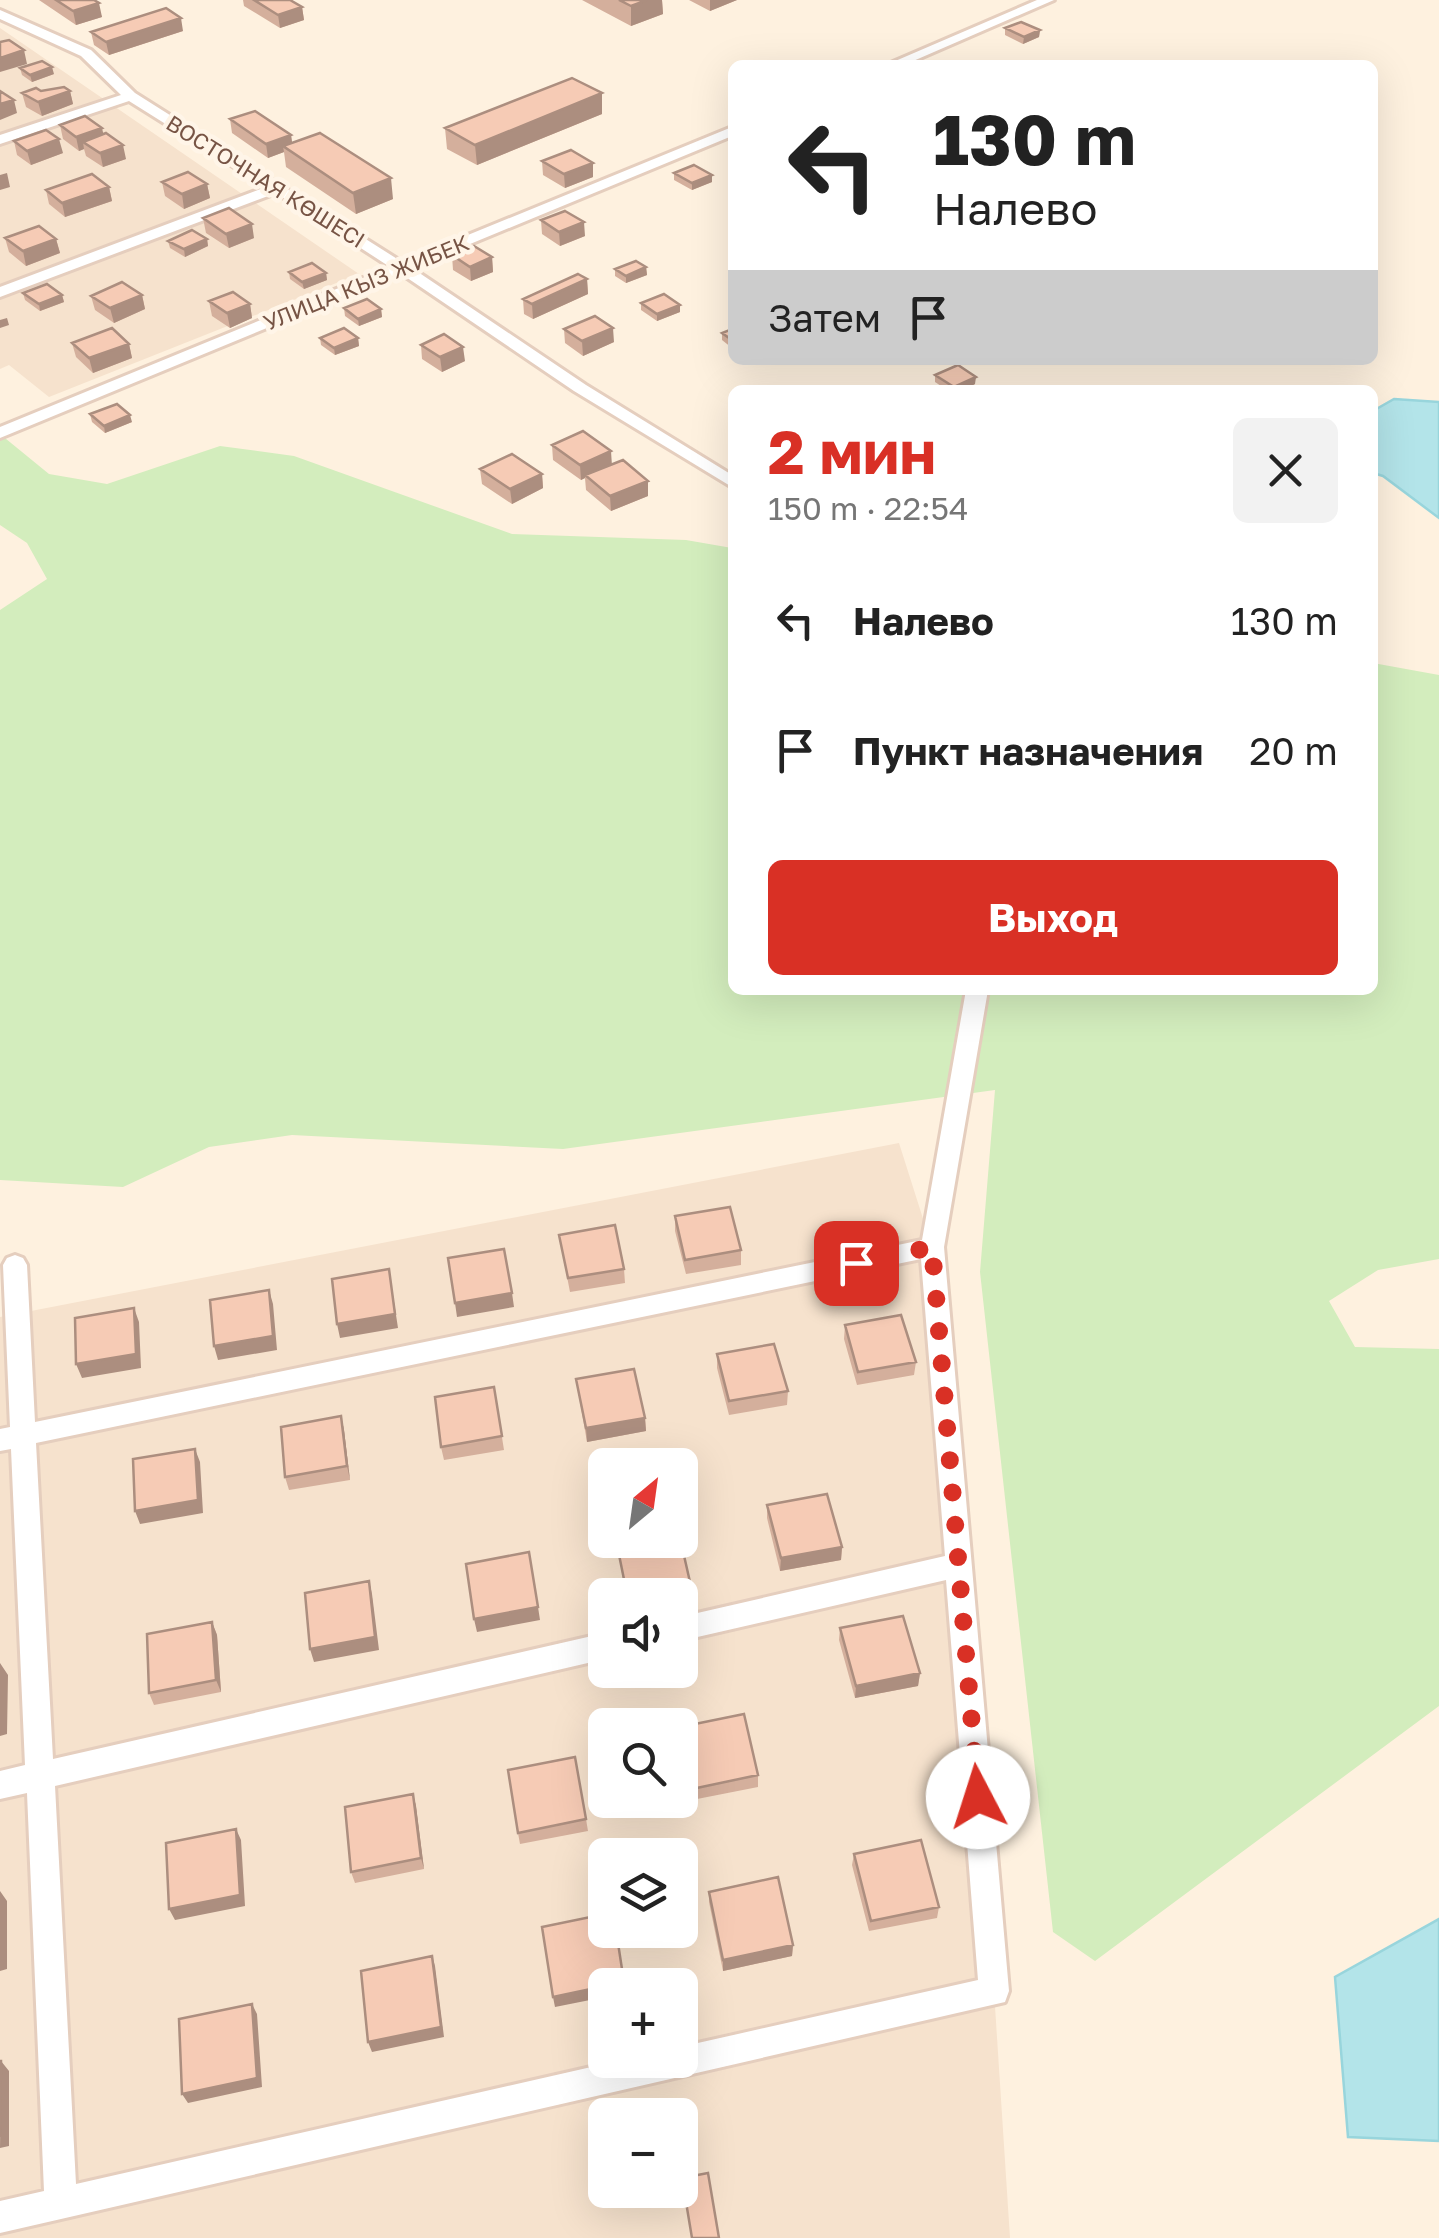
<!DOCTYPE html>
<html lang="ru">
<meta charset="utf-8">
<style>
body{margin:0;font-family:"Golos Text",sans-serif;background:#f2f2f2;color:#222;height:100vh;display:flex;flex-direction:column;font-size:38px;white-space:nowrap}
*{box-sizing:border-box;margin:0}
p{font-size:32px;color:#767676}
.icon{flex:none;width:55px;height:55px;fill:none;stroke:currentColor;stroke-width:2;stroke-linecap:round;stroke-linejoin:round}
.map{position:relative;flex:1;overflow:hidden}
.sheet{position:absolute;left:728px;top:385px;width:650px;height:610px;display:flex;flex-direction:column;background:#fff;border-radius:15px;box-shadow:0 10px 40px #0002}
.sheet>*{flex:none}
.guide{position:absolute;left:728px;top:60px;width:650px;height:305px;border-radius:15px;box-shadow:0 10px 40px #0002;background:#fff;color:#222;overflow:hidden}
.needle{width:65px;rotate:29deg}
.tools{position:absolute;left:588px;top:1448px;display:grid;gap:20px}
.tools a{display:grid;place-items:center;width:110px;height:110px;border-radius:15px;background:#fff;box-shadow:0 10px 40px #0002;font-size:50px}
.pin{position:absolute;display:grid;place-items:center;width:85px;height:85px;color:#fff;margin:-42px;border-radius:20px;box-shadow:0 5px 15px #0006}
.me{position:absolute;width:110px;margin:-55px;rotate:355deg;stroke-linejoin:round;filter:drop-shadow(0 0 8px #0008)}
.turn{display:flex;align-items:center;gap:35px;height:210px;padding:0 40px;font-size:45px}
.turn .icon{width:130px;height:130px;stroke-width:2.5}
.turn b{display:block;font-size:70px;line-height:85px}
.then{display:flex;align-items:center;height:95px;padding:0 40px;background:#0003;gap:20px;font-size:38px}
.round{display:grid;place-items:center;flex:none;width:105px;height:105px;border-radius:15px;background:#f2f2f2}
.head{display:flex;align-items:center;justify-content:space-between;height:170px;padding:0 40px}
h1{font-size:60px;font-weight:700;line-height:75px;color:#d93025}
.action{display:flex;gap:20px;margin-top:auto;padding:20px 40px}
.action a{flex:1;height:115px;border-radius:15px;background:#d93025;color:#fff;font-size:40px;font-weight:700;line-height:115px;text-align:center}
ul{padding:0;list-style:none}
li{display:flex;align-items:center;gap:30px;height:130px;padding:0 40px}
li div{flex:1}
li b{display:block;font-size:38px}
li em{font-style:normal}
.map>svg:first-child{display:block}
.residential{fill:#f6e2cd;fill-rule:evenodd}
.green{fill:#d3edbd}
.water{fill:#b3e4e9;stroke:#98d5dc;stroke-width:2.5}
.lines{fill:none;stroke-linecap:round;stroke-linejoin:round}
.minor-casing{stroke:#e5cebe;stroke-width:6}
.minor{fill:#fff;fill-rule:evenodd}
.wall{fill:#d4af9c}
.shaded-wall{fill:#ac8e7f}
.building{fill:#f6cbb5;stroke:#ac8e7f;stroke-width:2.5}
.route{stroke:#d93025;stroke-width:18;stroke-dasharray:0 32.4}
.labels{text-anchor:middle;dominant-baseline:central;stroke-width:9;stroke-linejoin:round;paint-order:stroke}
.far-street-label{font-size:22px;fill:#775445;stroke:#fff5e8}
</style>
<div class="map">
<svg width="1439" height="2238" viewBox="0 0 1439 2238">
<rect width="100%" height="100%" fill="#fef1df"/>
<path class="residential" d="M0 28 359 274 49 397 9 365 0 369Z
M899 1143 932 1247 994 1991 1010 2238H0V1317ZM605 1465H680V1540H605ZM605 1595H680V1670H605ZM605 1725H680V1800H605ZM605 1855H680V1930H605ZM605 1985H680V2060H605ZM605 2115H680V2190H605Z"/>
<path class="green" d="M0 434 49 474 107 484 220 446 294 456 512 534 686 540 732 548V990H1372L1373 663 1439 675V1259L1378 1270 1329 1301 1355 1347 1439 1349V1706L1095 1961 1053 1932 980 1272 995 1090 563 1149 292 1135 209 1147 123 1187 0 1180V610L47 579 27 543 0 525Z"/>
<path class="water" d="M1394 399 1439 402V518L1383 476 1373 473V411Z
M1439 1919V2141L1348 2137 1335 1977Z"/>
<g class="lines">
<g class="minor-casing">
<path id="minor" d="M1037 0H1054L904 65H886Z
M0 10 91 50 135 93 402 262 732 127V136L412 268 586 385 732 475V487L574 391 400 273 0 438V427L390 267 276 193 0 297V287L266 187 129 101 0 144V135L121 95 81 56 0 19Z
M966 990H988L944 1247 1009 1991 1005 2002 0 2233V2201L44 2191 27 1793 0 1799V1771L25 1765 11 1449 0 1451V1429L10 1427 3 1265 7 1258 15 1255 23 1258 27 1265 35 1422 922 1240ZM921 1259 945 1556 680 1617V1641L946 1580 978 1980 680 2047V2060H622L76 2184 55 1786 605 1659V1633L53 1759 36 1443Z"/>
</g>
<use href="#minor" class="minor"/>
</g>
<path class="wall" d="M39 0H94L102 17 76 25Z
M243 0H290L302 7 304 20 280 28 244 6Z
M582 0H662L663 14 631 26Z
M689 0H737L710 11Z
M1005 28 1040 30 1039 37 1023 44 1005 35Z
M183 31 109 55 94 45 91 32Z
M20 68 54 74 32 82 22 75Z
M41 91H70L73 104 42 116 26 107 22 93Z
M602 93V114L477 165 447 149 445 128Z
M230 119 291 135 292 143 393 199 356 214 286 167 284 152 268 158 232 133Z
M60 125 104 134 126 159 103 167 86 156 84 149 79 151 63 139Z
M14 141 63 153 31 165 17 155Z
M542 161 593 163V177L565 188 543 175Z
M674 173 712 175V182L692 190 674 180Z
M162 182 207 184 210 198 184 209 165 196Z
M109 187 112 201 65 217 49 204 46 190Z
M203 218 254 238 229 248 206 233Z
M541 220 585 236 560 246 542 234Z
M5 238 56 239 60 253 26 266 9 252Z
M207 239 208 246 185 257 170 248 168 241Z
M452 255 492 257 493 272 471 281 453 270Z
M646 267 647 275 626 283 615 276V269Z
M289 272 326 273 327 280 304 289 290 279Z
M587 279 588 294 533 319 524 314 523 299Z
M23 293 62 295 64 302 40 311 25 300Z
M142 295 145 309 114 323 95 310 91 296Z
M209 301 250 304 252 318 230 328 212 316Z
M641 303 680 312 657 321 641 310Z
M344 308 381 309 382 317 359 326 345 316Z
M564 329 614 342 583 356 565 343Z
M732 329V348L722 340V333Z
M320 338H358L359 346 335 355 321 345Z
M72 343 129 344 132 358 93 373 76 357Z
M421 345 465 361 442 372 422 359Z
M935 375 975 384 963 390H947L935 382Z
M90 414 132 422 105 433 92 422Z
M552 445 612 465 648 481V496L611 511 586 490 585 478 581 480 553 460Z
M480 469 542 474 543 488 512 504 482 484Z
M675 1216 741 1250V1265L686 1274 675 1231Z
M559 1235 624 1269 625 1283 570 1292Z
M845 1325 916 1362 914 1375 857 1385 844 1339Z
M717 1354 788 1391 787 1405 729 1415 717 1368Z
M576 1379 645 1418 646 1431 587 1442Z
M494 1387 504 1450 444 1460 441 1447Z
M341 1416 344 1430 350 1480 289 1490 285 1477Z
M767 1505 842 1547 841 1560 780 1571 767 1518Z
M616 1540 690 1595 680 1597V1595H626Z
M212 1622 217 1635 221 1692 154 1705 149 1693Z
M840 1628 920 1673 918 1686 855 1698 839 1640Z
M680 1727 758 1775V1787L692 1800 680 1744Z
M413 1794 416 1806 424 1869 355 1883 351 1872Z
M586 1819 588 1831 520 1844 518 1833Z
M854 1854 939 1907 937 1918 869 1931 852 1865Z
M709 1892 793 1945 792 1956 723 1971 709 1902Z"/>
<path class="shaded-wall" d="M647 0H662L663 14 631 26V6Z
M710 0H737L710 11Z
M99 3 102 17 76 25 73 11Z
M302 7 304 20 280 28 278 15Z
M181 18 183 31 109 55 106 42Z
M1040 30 1039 37 1023 44 1024 37Z
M24 50 27 64 0 72V58Z
M52 67 54 74 32 82 30 75Z
M70 91 73 104 42 116 38 102Z
M602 93V114L477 165 475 145Z
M14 100 17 113 0 120V104Z
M102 128 105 141 83 142 84 149 79 151 76 137Z
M291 135 293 149 283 146 284 152 268 158 266 144Z
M59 139 63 153 31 165 27 151Z
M123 145 126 159 103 167 100 153Z
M593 163V177L565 188 564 174Z
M7 173 10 187 0 190V175Z
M712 175V182L692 190V183Z
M391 178 393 199 356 214 353 193Z
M207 184 210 198 184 209 182 194Z
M109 187 112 201 65 217 62 203Z
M584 222 585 236 560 246 559 232Z
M252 224 254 238 229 248 226 234Z
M56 239 60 253 26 266 23 251Z
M207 239 208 246 185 257 184 249Z
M492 257 493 272 471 281 470 267Z
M646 267 647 275 626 283V276Z
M326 273 327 280 304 289 302 282Z
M587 279 588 294 533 319 532 304Z
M62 295 64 302 40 311 39 304Z
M142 295 145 309 114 323 110 308Z
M250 304 252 318 230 328 227 313Z
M680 305V312L657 321V314Z
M381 309 382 317 359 326 358 319Z
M7 318 9 325 0 328V320Z
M613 328 614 342 583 356 582 341Z
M358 338 359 346 335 355 334 348Z
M129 344 132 358 93 373 89 358Z
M463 347 465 361 442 372 440 357Z
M976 377 975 384 963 390H954V387Z
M130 415 132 422 105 433 104 426Z
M611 451 612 466 585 475V478L581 480 580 465Z
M542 474 543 488 512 504 510 489Z
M648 481V496L611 511 610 496Z
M389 1269 398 1328 340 1338 337 1324Z
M269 1290 273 1304 277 1350 218 1360 214 1346Z
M512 1293 514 1307 457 1317 455 1303Z
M134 1308 139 1322 141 1368 82 1378 76 1364Z
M341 1416 344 1430 350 1480 347 1466Z
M645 1418 646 1431 587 1442 586 1428Z
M195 1449 200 1462 203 1513 140 1524 135 1511Z
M842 1547 841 1560 780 1571 781 1558Z
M369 1581 372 1594 379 1650 314 1662 310 1649Z
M690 1582V1595L680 1597V1595H627Z
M538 1607 540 1620 477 1632 474 1619Z
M212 1622 217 1635 221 1692 216 1680Z
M0 1663 8 1675 7 1734 0 1736Z
M920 1673 918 1686 855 1698 856 1686Z
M413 1794 416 1806 424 1869 421 1858Z
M236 1829 241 1840 245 1906 175 1920 169 1909Z
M0 1891 7 1901V1969L0 1971Z
M793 1945 792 1956 723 1971V1960Z
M432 1956 435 1966 444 2037 372 2052 368 2042Z
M605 1986V1997L555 2007 553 1997Z
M252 2004 257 2014 262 2087 188 2103 182 2094Z
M1 2061 9 2071V2146L0 2148Z"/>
<path class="building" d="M56 0H94L99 3 73 11Z
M254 0H290L302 7 278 15Z
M619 0H647L631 6Z
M166 8 181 18 106 42 91 32Z
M1021 22 1040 30 1024 37 1005 28Z
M9 40 24 50 0 58V42Z
M42 61 52 67 30 75 20 68Z
M572 78 602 93 475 145 445 128Z
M64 87 70 91 38 102 22 93 36 88 41 91Z
M0 91 14 100 0 104Z
M255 111 291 135 266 144 230 119Z
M85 116 102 128 76 137 60 125Z
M46 130 59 139 27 151 14 141Z
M106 133 123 145 100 153 83 142Z
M320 133 391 178 353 193 283 146Z
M571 150 593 163 564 174 542 161Z
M694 165 712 175 692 183 674 173Z
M188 172 207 184 182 194 162 182Z
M92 174 109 187 62 203 46 190Z
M229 208 252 224 226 234 203 218Z
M565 211 584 222 559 232 541 220Z
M39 226 56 239 23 251 5 238Z
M192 230 207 239 184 249 168 241Z
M474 246 492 257 470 267 452 255Z
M636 261 646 267 626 276 615 269Z
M312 263 326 273 302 282 289 272Z
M578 274 587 279 532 304 523 299Z
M122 282 142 295 110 308 91 296Z
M47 284 62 295 39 304 23 293Z
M233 292 250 304 227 313 209 301Z
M664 294 680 305 657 314 641 303Z
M367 299 381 309 358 319 344 308Z
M595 316 613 328 582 341 564 329Z
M112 328 129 344 89 358 72 343Z
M344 328 358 338 334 348 320 338Z
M732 329V340L722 333Z
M444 334 463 347 440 357 421 345Z
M958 365 976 377 954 387 935 375Z
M117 404 130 415 104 426 90 414Z
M583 431 611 451 580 465 552 445Z
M512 454 542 474 510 489 480 469Z
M623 460 648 481 610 496 585 475Z
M730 1207 741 1250 685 1260 675 1216Z
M615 1225 624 1269 568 1278 559 1235Z
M504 1249 512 1293 455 1303 448 1258Z
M389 1269 395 1314 337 1324 332 1279Z
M269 1290 273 1336 214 1346 210 1300Z
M134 1308 136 1354 76 1364 75 1318Z
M901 1315 916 1362 858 1372 845 1325Z
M774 1344 788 1391 729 1401 717 1354Z
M634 1369 645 1418 586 1428 576 1379Z
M494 1387 502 1436 441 1447 435 1397Z
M341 1416 347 1466 285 1477 281 1427Z
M195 1449 198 1500 135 1511 133 1459Z
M827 1494 842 1547 781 1558 767 1505Z
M680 1538 690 1582 627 1594 616 1540H680Z
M529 1552 538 1607 474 1619 466 1564Z
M369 1581 375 1637 310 1649 305 1593Z
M903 1616 920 1673 856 1686 840 1628Z
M212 1622 216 1680 149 1693 147 1634Z
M744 1714 758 1775 692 1789 680 1734V1727Z
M575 1757 586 1819 518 1833 508 1770Z
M413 1794 421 1858 351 1872 345 1807Z
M236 1829 240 1895 169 1909 166 1843Z
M921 1840 939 1907 871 1921 854 1854Z
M778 1877 793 1945 723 1960 709 1892Z
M605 1914V1930H616L624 1982 605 1985V1986L553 1997 542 1927Z
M432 1956 441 2027 368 2042 361 1971Z
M252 2004 257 2078 182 2094 179 2019Z
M0 2061H1L0 2137Z
M708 2173 719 2238H692L682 2178Z"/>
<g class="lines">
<path class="route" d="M856 1263 932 1247 978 1797"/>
</g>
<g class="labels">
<g class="far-street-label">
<text transform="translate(266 181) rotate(32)">ВОСТОЧНАЯ КӨШЕСІ</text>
<text transform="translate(366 282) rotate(-22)">УЛИЦА КЫЗ ЖИБЕК</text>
</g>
</g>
</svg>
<div class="tools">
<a><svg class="needle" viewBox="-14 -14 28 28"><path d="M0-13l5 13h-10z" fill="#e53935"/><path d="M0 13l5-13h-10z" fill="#767676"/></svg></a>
<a><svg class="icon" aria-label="sound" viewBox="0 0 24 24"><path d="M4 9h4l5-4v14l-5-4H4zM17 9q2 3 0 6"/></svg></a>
<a><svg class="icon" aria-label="search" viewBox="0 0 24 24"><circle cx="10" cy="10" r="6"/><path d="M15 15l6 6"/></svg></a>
<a><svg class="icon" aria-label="layers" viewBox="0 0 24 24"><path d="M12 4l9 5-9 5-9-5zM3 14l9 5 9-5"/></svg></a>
<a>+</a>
<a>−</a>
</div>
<div class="pin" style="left:856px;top:1263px;background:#d93025"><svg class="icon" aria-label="arrive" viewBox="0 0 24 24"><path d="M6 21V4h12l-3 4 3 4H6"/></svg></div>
<svg class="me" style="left:978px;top:1797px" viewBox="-20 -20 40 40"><circle r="19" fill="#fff"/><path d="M0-13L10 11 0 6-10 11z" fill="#d93025"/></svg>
<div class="guide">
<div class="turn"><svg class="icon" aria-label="left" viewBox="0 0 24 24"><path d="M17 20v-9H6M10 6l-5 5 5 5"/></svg><div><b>130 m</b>Налево</div></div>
<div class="then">Затем<svg class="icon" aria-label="arrive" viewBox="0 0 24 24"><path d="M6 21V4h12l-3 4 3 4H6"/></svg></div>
</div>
<section class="sheet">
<div class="head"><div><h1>2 мин</h1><p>150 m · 22:54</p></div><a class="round"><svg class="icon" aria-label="close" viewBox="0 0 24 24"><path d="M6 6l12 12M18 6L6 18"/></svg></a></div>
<ul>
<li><svg class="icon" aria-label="left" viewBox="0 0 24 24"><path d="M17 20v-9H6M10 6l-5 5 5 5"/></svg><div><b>Налево</b></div><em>130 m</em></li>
<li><svg class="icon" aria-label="arrive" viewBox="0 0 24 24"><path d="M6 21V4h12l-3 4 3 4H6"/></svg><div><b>Пункт назначения</b></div><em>20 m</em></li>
</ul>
<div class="action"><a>Выход</a></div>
</section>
</div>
